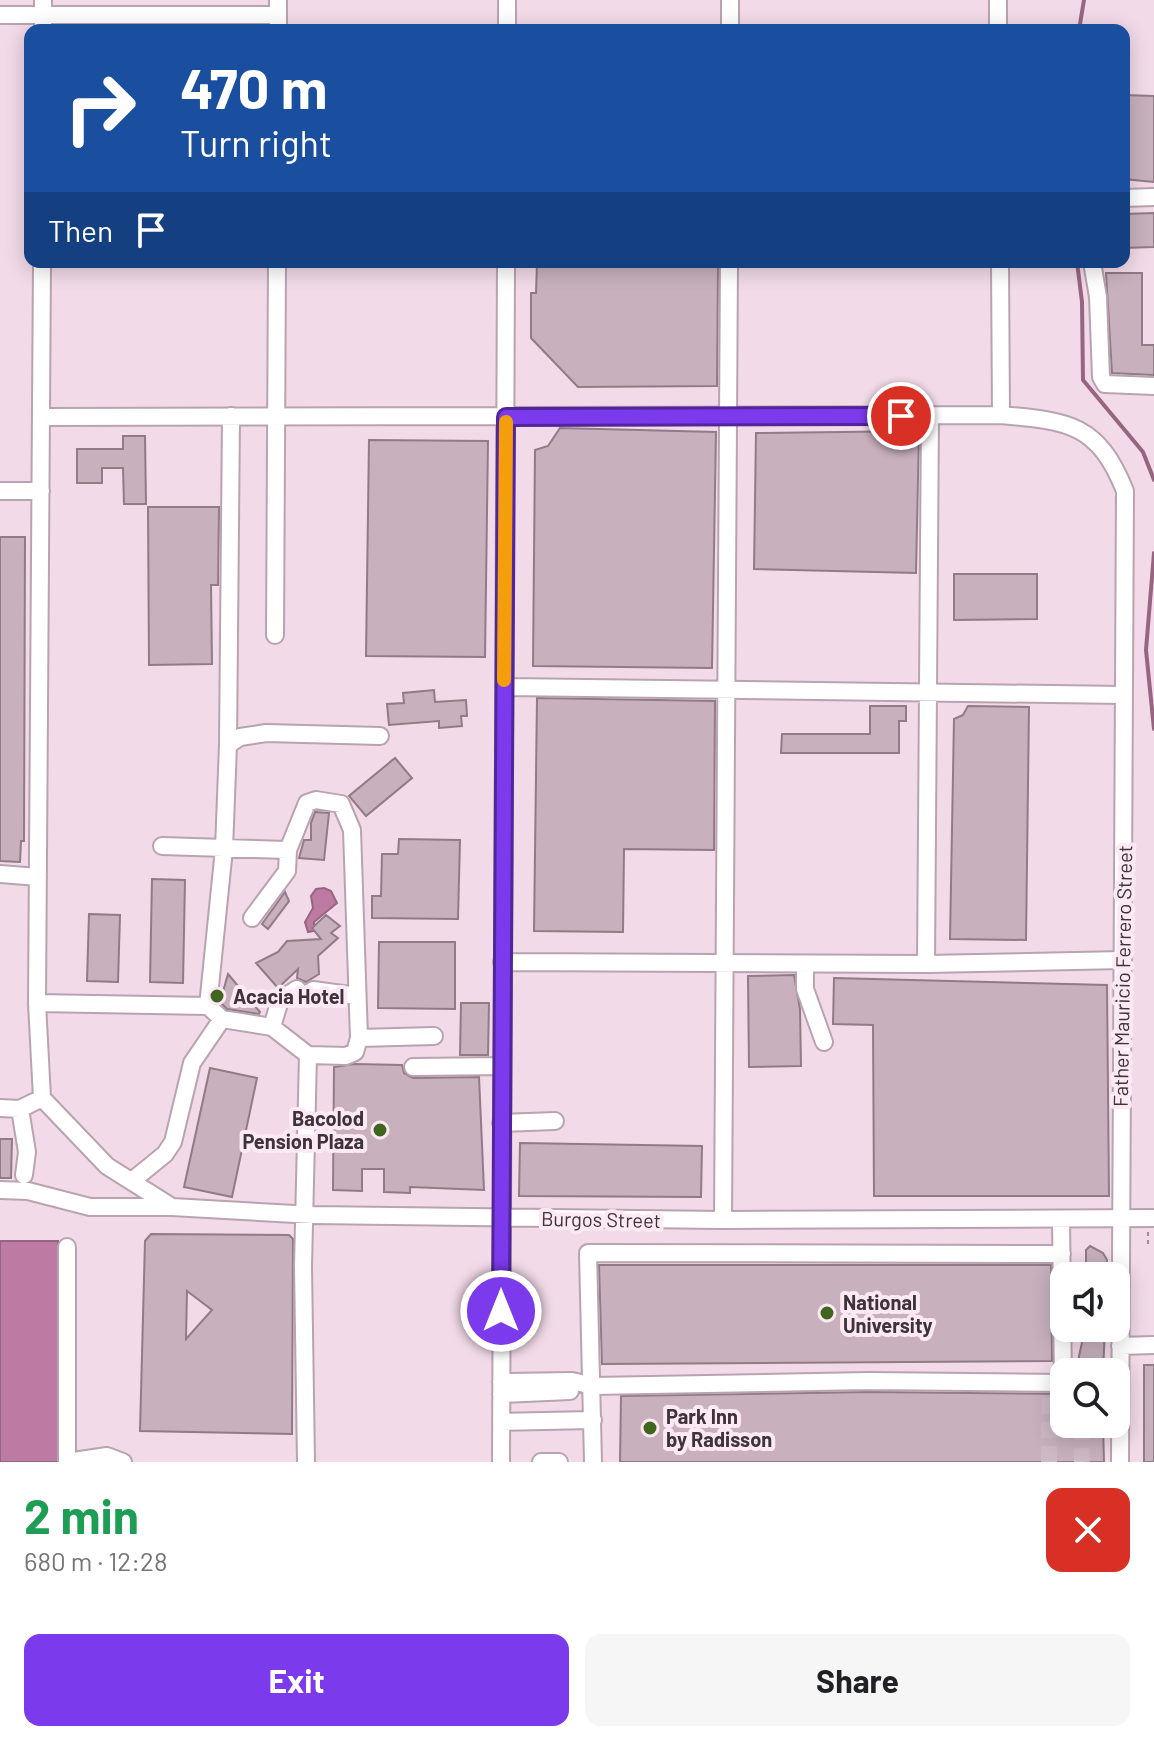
<!DOCTYPE html>
<meta charset="utf-8">
<style>
body{margin:0;font-family:Barlow,sans-serif;background:#f6f6f6;color:#202124;height:100vh;display:flex;flex-direction:column;font-size:30px;white-space:nowrap}
*{box-sizing:border-box;margin:0}
p{font-size:26px;color:#757577}
.icon{flex:none;width:44px;height:44px;fill:none;stroke:currentColor;stroke-width:2;stroke-linecap:round;stroke-linejoin:round}
.map{position:relative;height:1462px;overflow:hidden}
.side{display:flex;flex-direction:column;background:#fff;flex:1}
.side>*{flex:none}
.banner{position:absolute;left:24px;top:24px;width:1106px;height:244px;border-radius:16px;box-shadow:0 4px 20px #0003;background:#1a4fa0;color:#fff;overflow:hidden}
.tools{position:absolute;left:1050px;top:1262px;display:grid;gap:16px}
.tools a{display:grid;place-items:center;width:80px;height:80px;border-radius:16px;background:#fff;box-shadow:0 4px 20px #0003;font-size:40px}
.pin{position:absolute;display:grid;place-items:center;width:68px;height:68px;color:#fff;margin:-34px;border:4px solid #fff;border-radius:50%;box-shadow:0 2px 8px #0007}
.me{position:absolute;width:88px;margin:-44px;rotate:0deg;stroke-linejoin:round;filter:drop-shadow(0 0 6px #0008)}
.turn{display:flex;align-items:center;gap:28px;height:168px;padding:0 24px;font-size:36px}
.turn .icon{width:104px;height:104px;stroke-width:2.5}
.turn b{display:block;font-size:56px;line-height:68px}
.then{display:flex;align-items:center;height:76px;padding:0 24px;background:#0003;gap:16px;font-size:30px}
.round{display:grid;place-items:center;flex:none;width:84px;height:84px;border-radius:16px;background:#f6f6f6}
.headline{display:flex;align-items:center;justify-content:space-between;height:136px;padding:0 24px}
h1{font-size:48px;font-weight:700;line-height:60px;color:#1e9e55}
.button{display:flex;gap:16px;margin-top:auto;padding:16px 24px}
.button a{flex:1;height:92px;border-radius:16px;background:#7c3aed;color:#fff;font-size:32px;font-weight:700;line-height:92px;text-align:center}
.button a+a{background:#f6f6f6;color:#202124}
.map>svg:first-child{display:block}
.water{fill:#bd7aa2;stroke:#976582;stroke-width:2}
.lines{fill:none;stroke-linecap:round;stroke-linejoin:round}
.stream{stroke:#976582;stroke-width:4}
.building{fill:#c8b1bd;stroke:#907b87;stroke-width:2;fill-rule:evenodd}
.minor-tunnel{stroke:#ceb9c5;stroke-width:16;stroke-dasharray:16 8;stroke-linecap:butt}
.minor-casing{stroke:#b9a3b0;stroke-width:20}
.path{stroke:#9e8c97;stroke-width:2;stroke-dasharray:4 4;stroke-linecap:butt}
.minor{stroke:#fff;stroke-width:16}
.route-casing{stroke:#51269a;stroke-width:20}
.route{stroke:#7c3aed;stroke-width:14}
.slow{stroke:#f59e0b;stroke-width:14}
.poi-dot{fill:#40651f;stroke:#fce9f4;stroke-width:3}
.labels{text-anchor:middle;dominant-baseline:central;stroke-width:8;stroke-linejoin:round;paint-order:stroke}
.street-label{font-size:20px;fill:#3d3339;stroke:#fce9f4}
.poi-label{font-size:20px;font-weight:bold;fill:#3d3339;stroke:#fce9f4;text-anchor:start}
</style>
<div class="map">
<svg width="1154" height="1462" viewBox="0 0 1154 1462">
<rect width="100%" height="100%" fill="#f2dae8"/>
<path class="water" d="M324 888 331 891 337 903 314 922V931L308 932 305 922 313 908 311 896 316 889Z
M0 1241H58V1462H0Z"/>
<g class="lines">
<path class="stream" d="M1079 30 1084 0
M1077 262 1082 302 1083 380 1143 452 1154 480
M1154 553 1146 650 1154 729"/>
</g>
<path class="building" d="M1124 95 1154 96V182L1124 179Z
M1154 213V247L1124 248V214Z
M537 262H718L717 386 578 387 531 338V293H536Z
M1106 273H1142V345H1154V375L1112 373Z
M560 428 716 432 712 668 533 666 535 450 548 446Z
M919 431 916 573 754 569 756 433Z
M123 436H145L146 504H124L123 468H102V483H77V449H123Z
M369 440 488 441 485 657 366 656Z
M148 507H219L218 585H211L212 664 149 665Z
M0 537H25L24 841H21L20 862 0 861Z
M954 574H1037V619L954 620Z
M434 690 435 702 466 700 467 716H461L462 726 439 728V721L389 725 387 704 404 703 403 693Z
M537 698 715 701 714 850 624 849 623 932 534 931Z
M870 706H906V721H899V753H781L782 734H870Z
M968 706 1029 707 1026 940 950 939 954 719 963 715Z
M395 758 412 778 366 816 349 796Z
M315 812 329 813 324 860 299 858 304 840H311V823Z
M399 839 460 840 458 919 372 918V896H381L382 854H398Z
M152 879 185 880 183 983 150 982Z
M285 892 289 901 268 929 262 924Z
M89 914 120 915 118 982 87 981Z
M326 915 340 926 331 933 338 938 318 956 319 974 306 982 297 978 298 969 278 988 256 963 278 952 287 941 321 939 312 928Z
M379 942H455V1009L378 1008Z
M228 974 260 1012 259 1014 227 1009 220 1002Z
M794 975 800 1009 801 1066 749 1067 748 976Z
M834 978 1107 985 1109 1196H874L873 1025 833 1024Z
M461 1003H489L488 1055H460Z
M354 1064 402 1065 404 1073 413 1078 479 1077 484 1190 410 1187V1193L384 1192V1169H362V1191L333 1190 334 1067Z
M210 1068 257 1078 232 1197 184 1187Z
M0 1139H12L11 1178H0Z
M520 1143 702 1146 701 1197 519 1196Z
M151 1234 289 1235 293 1239 292 1434 140 1431 145 1241ZM187 1291 212 1310 186 1339Z
M1090 1246 1103 1253 1107 1260 1106 1276H1086V1250Z
M599 1265H1051L1052 1361 602 1364Z
M1085 1328H1105L1103 1372H1074L1085 1361H1078Z
M1144 1365H1154V1462H1144Z
M869 1392 1064 1394V1424H1103L1104 1462H620L621 1396Z"/>
<g class="lines">
<path class="minor-tunnel" d="M1081 1424 1082 1462
M1049 1462 1050 1391"/>
<g class="minor-casing">
<path id="minor" d="M0 15H278
M43 30V0
M278 30V0
M507 30V0
M730 30V0
M998 30V0
M1124 198 1154 197
M1000 262 1001 415
M1092 262 1098 297 1101 377 1105 384 1154 386
M231 416 228 745 224 849 208 1006 222 1019 272 1027 308 1055
M42 417 1001 415C1068 421 1098 423 1125 491L1120 1462
M0 491H41
M275 635 277 262
M504 687 1124 695
M228 745 240 737 266 733 380 736
M162 846 288 850 287 871 252 918
M288 850 307 803 316 800 341 804 352 830 359 1038
M0 874 38 877
M502 962 926 964 1123 960
M926 964 930 415
M805 965V989L824 1042
M313 990 357 996
M37 1003 208 1006
M272 1027 280 1000 297 989
M413 1067 502 1066
M42 1098 37 1003 42 262
M42 1098 107 1166 172 1207
M0 1108 20 1109 42 1098
M20 1109 27 1152 24 1175
M501 1123 555 1121
M133 1180 165 1154 173 1142 192 1063 222 1019
M0 1190 28 1191 90 1207H172L313 1215 723 1220 1154 1218
M1061 1219 1063 1383
M723 1220 729 262
M67 1247V1462
M1120 1346 1154 1345
M501 1382 572 1381 593 1386 869 1381 1064 1383
M501 1394 570 1391
M501 1422 593 1420
M67 1462 107 1456 123 1462
M306 1462 303 1266 308 1055 346 1056 355 1052 359 1038 434 1036
M501 1462 506 262
M541 1462H559
M593 1462 588 1253 1062 1254"/>
</g>
<path class="path" d="M1148 1244V1232"/>
<use href="#minor" class="minor"/>
</g>
<g class="lines">
<g class="route-casing">
<path id="route" d="M501 1311 506 417 901 416"/>
</g>
<use href="#route" class="route"/>
<path class="slow" d="M504 680 506 422"/>
</g>
<g class="poi-dot">
<circle cx="217" cy="996" r="8"/>
<circle cx="380" cy="1130" r="8"/>
<circle cx="827" cy="1313" r="8"/>
<circle cx="650" cy="1428" r="8"/>
</g>
<g class="labels">
<g class="street-label">
<text transform="translate(1122 976) rotate(-89)">Father Mauricio Ferrero Street</text>
<text transform="translate(601 1219) rotate(1)">Burgos Street</text>
</g>
<g class="poi-label">
<text x="233" y="996">Acacia Hotel</text>
<text x="364" y="1118" text-anchor="end">Bacolod<tspan x="364" dy="23">Pension Plaza</tspan></text>
<text x="843" y="1302">National<tspan x="843" dy="23">University</tspan></text>
<text x="666" y="1416">Park Inn<tspan x="666" dy="23">by Radisson</tspan></text>
</g>
</g>
</svg>
<div class="tools">
<a><svg class="icon" aria-label="sound" viewBox="0 0 24 24"><path d="M4 9h4l5-4v14l-5-4H4zM17 9q2 3 0 6"/></svg></a>
<a><svg class="icon" aria-label="search" viewBox="0 0 24 24"><circle cx="10" cy="10" r="6"/><path d="M15 15l6 6"/></svg></a>
</div>
<div class="pin" style="left:901px;top:416px;background:#d93025"><svg class="icon" aria-label="arrive" viewBox="0 0 24 24"><path d="M6 21V4h12l-3 4 3 4H6"/></svg></div>
<svg class="me" style="left:501px;top:1311px" viewBox="-20 -20 40 40"><circle r="17" fill="#7c3aed" stroke="#fff" stroke-width="3"/><path d="M0-11L8 9 0 5-8 9z" fill="#fff"/></svg>
<div class="banner">
<div class="turn"><svg class="icon" aria-label="right" viewBox="0 0 24 24"><path d="M7 20v-9h11M14 6l5 5-5 5"/></svg><div><b>470 m</b>Turn right</div></div>
<div class="then">Then<svg class="icon" aria-label="arrive" viewBox="0 0 24 24"><path d="M6 21V4h12l-3 4 3 4H6"/></svg></div>
</div>
</div>
<section class="side">
<div class="headline"><div><h1>2 min</h1><p>680 m · 12:28</p></div><a class="round" style="background:#d93025;color:#fff"><svg class="icon" aria-label="close" viewBox="0 0 24 24"><path d="M6 6l12 12M18 6L6 18"/></svg></a></div>
<div class="button"><a>Exit</a><a>Share</a></div>
</section>
